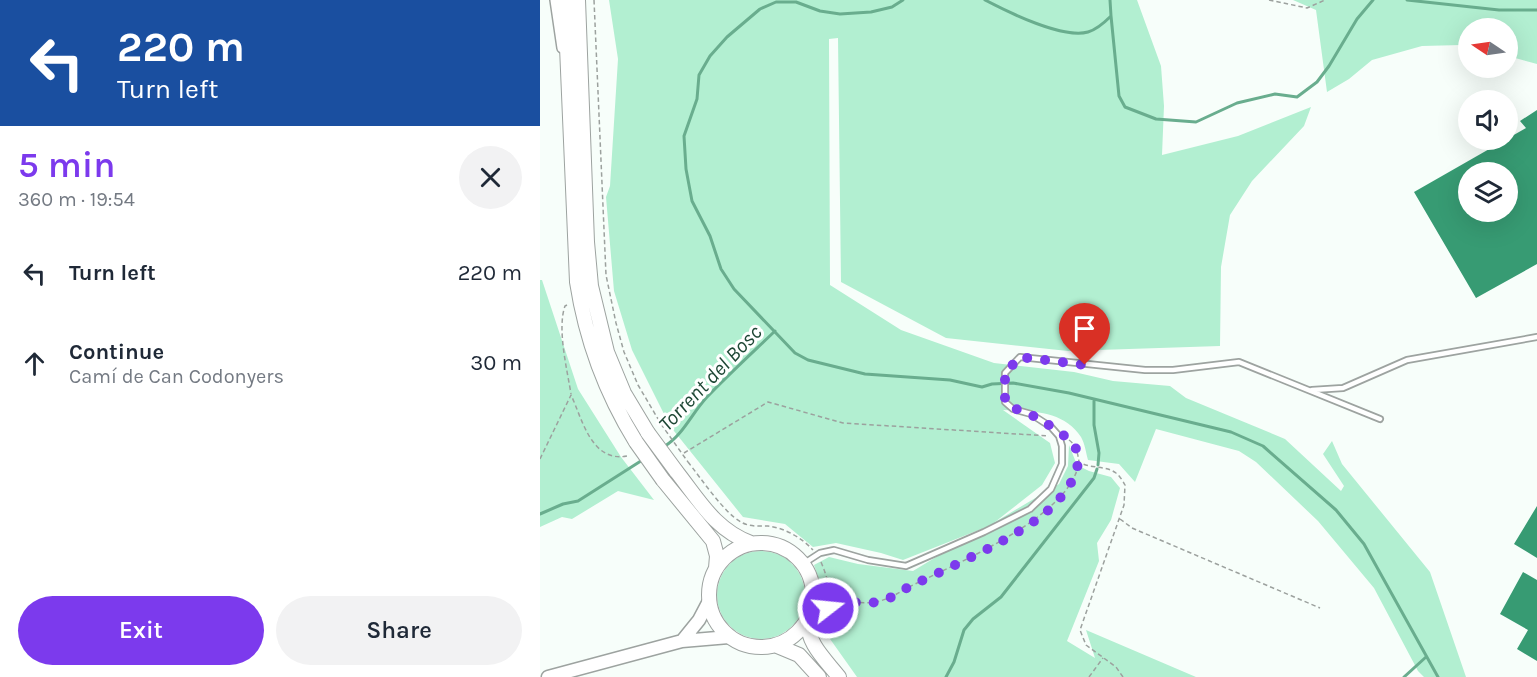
<!DOCTYPE html>
<meta charset="utf-8">
<style>
body{margin:0;font-family:Karla,sans-serif;background:#f2f2f3;color:#1f2937;height:100vh;display:flex;flex-direction:column;font-size:22px;white-space:nowrap}
*{box-sizing:border-box;margin:0}
p{font-size:20px;color:#747a83}
.icon{flex:none;width:33px;height:33px;fill:none;stroke:currentColor;stroke-width:2;stroke-linecap:round;stroke-linejoin:round}
.map{position:relative;flex:1;overflow:hidden}
.panel{display:flex;flex-direction:column;background:#fff;width:540px}
.panel>*{flex:none}
.guide{background:#1a4fa0;color:#fff;overflow:hidden}
.needle{width:39px;rotate:283deg}
.controls{position:absolute;left:918px;top:18px;display:grid;gap:12px}
.controls a{display:grid;place-items:center;width:60px;height:60px;border-radius:50%;background:#fff;box-shadow:0 6px 24px #0002;font-size:30px}
.pin{position:absolute;display:grid;place-items:center;width:51px;height:51px;color:#fff;margin:-62px -26px;border-radius:50% 50% 50% 0;rotate:-45deg;box-shadow:0 0 6px #0007}
.pin .icon{rotate:45deg}
.me{position:absolute;width:66px;margin:-33px;rotate:74deg;stroke-linejoin:round;filter:drop-shadow(0 0 4px #0008)}
.turn{display:flex;align-items:center;gap:21px;height:126px;padding:0 18px;font-size:27px}
.turn .icon{width:78px;height:78px;stroke-width:2.5}
.turn b{display:block;font-size:42px;line-height:51px}
.round{display:grid;place-items:center;flex:none;width:63px;height:63px;border-radius:32px;background:#f2f2f3}
.headline{display:flex;align-items:center;justify-content:space-between;height:102px;padding:0 18px}
h1{font-size:36px;font-weight:600;line-height:45px;color:#7c3aed}
.action{display:flex;gap:12px;margin-top:auto;padding:12px 18px}
.action a{flex:1;height:69px;border-radius:36px;background:#7c3aed;color:#fff;font-size:24px;font-weight:600;line-height:69px;text-align:center}
.action a+a{background:#f2f2f3;color:#1f2937}
ul{padding:0;list-style:none}
li{display:flex;align-items:center;gap:18px;height:90px;padding:0 18px}
li div{flex:1}
li b{display:block;font-size:22px}
li em{font-style:normal}
main{display:flex;flex:1;min-height:0}
.map>svg:first-child{display:block}
.green{fill:#b2efd1}
.lines{fill:none;stroke-linecap:round;stroke-linejoin:round}
.stream{stroke:#69ad8e;stroke-width:3}
.building{fill:#379b73;fill-rule:evenodd}
.service-casing{stroke:#9da3a0;stroke-width:8}
.minor-casing{stroke:#9da3a0;stroke-width:12}
.tertiary-casing{stroke:#9da3a0;stroke-width:15}
.secondary-casing{stroke:#9da3a0;stroke-width:16}
.path{stroke:#9ca19e;stroke-width:1.5;stroke-dasharray:4.5 3;stroke-linecap:butt}
.service{stroke:#fff;stroke-width:4.5}
.minor{stroke:#fff;stroke-width:9}
.tertiary{stroke:#fff;stroke-width:12}
.secondary{stroke:#fff;stroke-width:14}
.secondary-bridge-casing{stroke:#9da3a0;stroke-width:16;stroke-linecap:butt}
.path-bridge{stroke:#9ca19e;stroke-width:1.5;stroke-dasharray:4.5 3;stroke-linecap:butt}
.secondary-bridge{stroke:#fff;stroke-width:14}
.route{stroke:#7c3aed;stroke-width:10;stroke-dasharray:0 18}
.labels{text-anchor:middle;dominant-baseline:central;stroke-width:6;stroke-linejoin:round;paint-order:stroke}
.water-label{font-size:21px;font-style:italic;fill:#1e4735;stroke:#fff}
</style>
<main>
<section class="panel">
<div class="guide">
<div class="turn"><svg class="icon" aria-label="left" viewBox="0 0 24 24"><path d="M17 20v-9H6M10 6l-5 5 5 5"/></svg><div><b>220 m</b>Turn left</div></div>
</div>
<div class="headline"><div><h1>5 min</h1><p>360 m · 19:54</p></div><a class="round"><svg class="icon" aria-label="close" viewBox="0 0 24 24"><path d="M6 6l12 12M18 6L6 18"/></svg></a></div>
<ul>
<li><svg class="icon" aria-label="left" viewBox="0 0 24 24"><path d="M17 20v-9H6M10 6l-5 5 5 5"/></svg><div><b>Turn left</b></div><em>220 m</em></li>
<li><svg class="icon" aria-label="ahead" viewBox="0 0 24 24"><path d="M12 20V5M6 11l6-6 6 6"/></svg><div><b>Continue</b><p>Camí de Can Codonyers</p></div><em>30 m</em></li>
</ul>
<div class="action"><a>Exit</a><a>Share</a></div>
</section>
<div class="map">
<svg width="997" height="677" viewBox="0 0 997 677">
<rect width="100%" height="100%" fill="#f7fefa"/>
<path class="green" d="M69 0H597L621 66 624 106 622 155 698 136 771 107 764 126 712 181 690 215 681 267 680 346 528 351 406 338 301 282 298 38 289 39 290 285 361 330 454 363 534 372 573 381 630 386 646 398 745 439 801 491 804 486 783 454 792 441 802 464 890 572 926 677H884L878 671 834 588 778 521 716 462 699 451 616 429 595 482 579 464 548 460C546 453 545 444 541 437 524 410 490 411 463 410L510 443 515 463 502 485 455 522 519 484 528 466 529 445 537 465 549 471 571 477 580 488 571 520 557 543 559 561 527 641 555 658 546 630 656 677H317L278 622 283 591 274 565 289 557 318 564 373 571 444 528 363 560 341 553 296 543 273 547 245 524 203 517 130 426 92 350 74 291 66 197 70 186 78 59Z
M753 0H997V64L968 56V28H928V47L921 45 882 46 832 60 809 79 787 92 776 10Z
M0 280H2L38 389 81 457 114 500 78 491 32 519 22 517 0 527Z
M177 595a44 44 0 1 1 88 0a44 44 0 1 1-88 0Z"/>
<g class="lines">
<path class="stream" d="M363 0 352 7 331 12 300 14 280 11 256 2H236L220 9 187 37 170 56 159 75 157 99 144 136 146 169 152 201 170 236 181 269 194 289 255 353 268 360 325 374 410 380 442 387 452 384 473 383 529 393 691 432 723 446 796 510 824 544 898 677
M445 0C468 12 523 39 548 32 555 30 565 22 571 16L570 0
M867 0 959 10H997
M571 16 579 96 585 107 616 119 656 122 697 103 735 94 757 97 777 82 789 66 817 19 833 0
M554 401V425L559 453 558 465
M125 446C143 435 152 413 167 397 189 374 212 353 235 331
M0 514 23 504 38 501 104 459
M406 677 414 662 424 630 433 619 461 597 554 478 557 469
M864 677 886 657"/>
</g>
<path class="building" d="M997 110V264L936 298 874 192 986 128 980 121ZM928 172H968V212H928Z
M997 506V558L974 544Z
M983 572 997 580V661L977 649 988 630 960 614Z"/>
<g class="lines">
<g class="service-casing">
<path id="service" d="M772 390 803 388 867 360 997 337
M263 564 280 553 294 550 328 560 366 566 444 532 490 509 511 489 522 464V446L519 436 511 427 491 414 473 409 465 402V373L480 357 605 370H633L699 362 840 419"/>
</g>
<g class="minor-casing">
<path id="minor" d="M15 0 22 48"/>
</g>
<g class="tertiary-casing">
<path id="tertiary" d="M142 641 159 620 169 601
M8 677 142 641 189 637"/>
</g>
<g class="secondary-casing">
<path id="secondary" d="M25 0 37 282C46 340 65 392 96 442
M38 0 47 242 51 286 67 352 84 393 108 433
M136 471C159 500 175 530 211 543
M123 480 173 541 177 556 176 568
M169 595a52 52 0 1 1 104 0a52 52 0 1 1-104 0Z
M268 619C266 643 285 659 299 677
M235 645 259 655 279 677"/>
</g>
<path class="path" d="M54 0 66 275 76 323 84 352 98 385 121 424
M729 0 767 8 785 0
M27 305 25 306C17 329 27 369 31 394
M529 440C536 445 538 454 539 462 550 469 565 465 576 473 579 475 583 481 585 485L584 505 540 630 546 645 576 667 583 677
M144 453 228 402 303 423 509 436
M0 459 31 395C42 418 51 463 87 456
M148 462C160 477 185 514 201 522 209 527 219 526 228 526 245 528 262 538 273 550
M580 519 592 528 780 608
M281 562C287 576 291 590 288 606 286 616 281 625 284 635
M290 599C323 603 336 608 365 589 412 565 531 518 539 462
M549 677 563 658"/>
<use href="#service" class="service"/>
<use href="#minor" class="minor"/>
<use href="#tertiary" class="tertiary"/>
<use href="#secondary" class="secondary"/>
<g class="secondary-bridge-casing">
<path id="secondary-bridge" d="M108 433 136 471
M96 442 123 480"/>
</g>
<path class="path-bridge" d="M121 424 148 462"/>
<use href="#secondary-bridge" class="secondary-bridge"/>
</g>
<g class="lines">
<path class="route" d="M288 608 289 599C322 603 336 609 365 589 407 568 458 547 496 520 515 507 550 471 534 445 529 437 499 418 489 414 480 410 473 409 465 402V373L480 357 545 365"/>
</g>
<g class="labels">
<g class="water-label">
<text transform="translate(170 378) rotate(-46)">Torrent del Bosc</text>
</g>
</g>
</svg>
<div class="controls">
<a><svg class="needle" viewBox="-14 -14 28 28"><path d="M0-13l5 13h-10z" fill="#e53935"/><path d="M0 13l5-13h-10z" fill="#747a83"/></svg></a>
<a><svg class="icon" aria-label="sound" viewBox="0 0 24 24"><path d="M4 9h4l5-4v14l-5-4H4zM17 9q2 3 0 6"/></svg></a>
<a><svg class="icon" aria-label="layers" viewBox="0 0 24 24"><path d="M12 4l9 5-9 5-9-5zM3 14l9 5 9-5"/></svg></a>
</div>
<div class="pin" style="left:545px;top:365px;background:#d93025"><svg class="icon" aria-label="arrive" viewBox="0 0 24 24"><path d="M6 21V4h12l-3 4 3 4H6"/></svg></div>
<svg class="me" style="left:288px;top:608px" viewBox="-20 -20 40 40"><circle r="17" fill="#7c3aed" stroke="#fff" stroke-width="3"/><path d="M0-11L8 9 0 5-8 9z" fill="#fff"/></svg>
</div>
</main>
